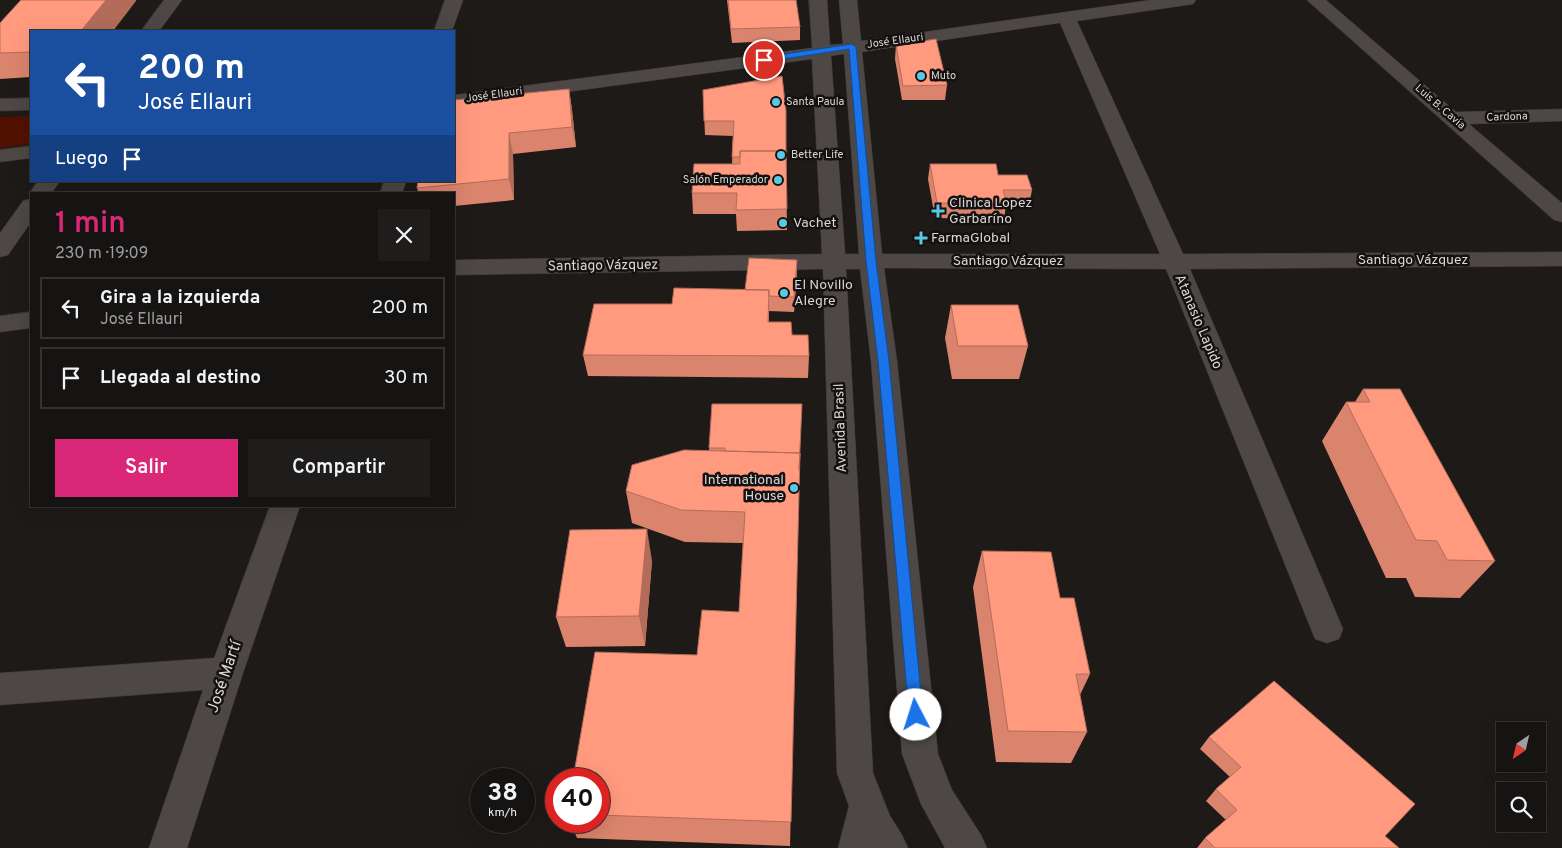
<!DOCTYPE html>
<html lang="es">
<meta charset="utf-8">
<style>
body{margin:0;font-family:Overpass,sans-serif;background:#1f1d1b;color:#f1f3f6;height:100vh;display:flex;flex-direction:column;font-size:19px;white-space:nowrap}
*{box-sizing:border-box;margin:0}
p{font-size:16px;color:#9e9e9f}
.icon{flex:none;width:28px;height:28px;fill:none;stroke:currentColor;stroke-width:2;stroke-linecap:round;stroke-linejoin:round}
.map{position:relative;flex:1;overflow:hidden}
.side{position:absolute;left:30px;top:192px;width:425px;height:315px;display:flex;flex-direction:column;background:#161412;border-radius:0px;box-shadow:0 5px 20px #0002,0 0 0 1px #353332}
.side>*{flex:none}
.banner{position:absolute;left:30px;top:30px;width:425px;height:152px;border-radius:0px;box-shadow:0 5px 20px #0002,0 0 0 1px #353332;background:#1a4fa0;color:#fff;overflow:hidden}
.needle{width:32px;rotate:214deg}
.tools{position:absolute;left:1496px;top:722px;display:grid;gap:10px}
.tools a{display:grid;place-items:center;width:50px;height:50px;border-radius:0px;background:#161412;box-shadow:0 5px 20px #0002,0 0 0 1px #353332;font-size:25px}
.speed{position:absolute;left:470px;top:768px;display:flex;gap:10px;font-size:25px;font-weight:700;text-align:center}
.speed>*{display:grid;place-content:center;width:65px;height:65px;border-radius:50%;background:#161412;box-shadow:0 5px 20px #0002,0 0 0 1px #353332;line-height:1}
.speed small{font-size:12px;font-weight:400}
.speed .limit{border:8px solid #d22;background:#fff;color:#111}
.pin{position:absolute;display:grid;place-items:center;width:42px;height:42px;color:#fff;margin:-21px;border:2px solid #fff;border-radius:50%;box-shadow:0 1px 5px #0007}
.me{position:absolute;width:55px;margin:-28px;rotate:355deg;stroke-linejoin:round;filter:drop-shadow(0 0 4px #0008)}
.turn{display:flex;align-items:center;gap:18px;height:105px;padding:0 25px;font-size:22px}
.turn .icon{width:65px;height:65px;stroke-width:2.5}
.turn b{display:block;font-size:35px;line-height:42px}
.then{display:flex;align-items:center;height:48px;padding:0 25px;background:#0003;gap:10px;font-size:19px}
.round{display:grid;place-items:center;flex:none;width:52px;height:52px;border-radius:0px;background:#1f1d1b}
.head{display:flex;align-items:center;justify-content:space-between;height:85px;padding:0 25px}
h1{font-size:30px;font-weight:600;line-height:38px;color:#db2777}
.cta{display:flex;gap:10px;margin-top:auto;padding:10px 25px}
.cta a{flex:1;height:58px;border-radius:0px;background:#db2777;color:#fff;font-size:20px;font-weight:600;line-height:58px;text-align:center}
.cta a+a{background:#1f1d1b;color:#f1f3f6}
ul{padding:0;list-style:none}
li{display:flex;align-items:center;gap:15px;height:62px;margin:0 10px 8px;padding:0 15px;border:2px solid #353332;border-radius:0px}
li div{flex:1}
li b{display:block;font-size:19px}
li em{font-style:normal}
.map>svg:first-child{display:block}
.green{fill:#511101}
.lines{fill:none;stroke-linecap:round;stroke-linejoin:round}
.minor-casing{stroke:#3b3736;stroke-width:1}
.minor{fill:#4d4846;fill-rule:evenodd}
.wall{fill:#db846d}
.shaded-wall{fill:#b26c59}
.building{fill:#ff9a7f;stroke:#b26c59}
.route{fill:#1a73e8;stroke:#114b97}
.poi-dot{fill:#58c9e3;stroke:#151110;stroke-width:2}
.labels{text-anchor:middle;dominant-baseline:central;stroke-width:5;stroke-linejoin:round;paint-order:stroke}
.far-street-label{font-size:11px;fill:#dbd7d6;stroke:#151110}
.far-poi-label{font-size:11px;fill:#dbd7d6;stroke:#151110;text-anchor:start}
.poi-label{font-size:14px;fill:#dbd7d6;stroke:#151110;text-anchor:start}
.street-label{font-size:14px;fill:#dbd7d6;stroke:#151110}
.near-street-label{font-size:16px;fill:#dbd7d6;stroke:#151110}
</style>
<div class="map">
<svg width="1562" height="848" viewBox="0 0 1562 848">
<rect width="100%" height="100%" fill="#1e1a18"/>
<path class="green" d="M31 116V144L0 148V117Z"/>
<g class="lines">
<g class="minor-casing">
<path id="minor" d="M164 0H182L159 31H141Z
M445 0H463L452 31H434Z
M809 0H827L830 45 843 44 839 0H857L861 41 1151 0H1196L1193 4 1187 5 1077 21 1183 254 1562 252V266L1190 269 1343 629 1339 639 1327 643 1315 639 1311 629 1166 269 884 268 897 361 938 754 952 790 981 835 987 848H945L921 804 902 754 871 361 860 269H846L873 773 890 816 902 835 908 848H838L849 806 837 773 823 269 454 275V260L822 254 812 59 454 107V95L812 48ZM1060 23 1160 254H882L862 52ZM844 54 859 254H845L831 56Z
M1307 0H1326L1456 112 1562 109V121L1469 124 1562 203V222L1554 220Z
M31 98V110L0 111V99Z
M31 146V158L0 162V150Z
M38 181H60L51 194H31V197L29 194Z
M384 181H406L402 194H380Z
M31 199V222L8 255 0 257V233L23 201Z
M31 312V328L0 332V316Z
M270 506H300L243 673 187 848H149L203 690 0 705V673L214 658Z"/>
</g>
<use href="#minor" class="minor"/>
</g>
<path class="wall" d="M21 0H136V1L31 31V77L0 79V23Z
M727 0H796L800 27V40L732 43Z
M896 45 947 85 945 100H902L895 59Z
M569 89 572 110 576 147 513 154 514 200 454 206V194H419L417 188 454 100Z
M703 90 786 154 787 230 737 231 736 214H693L692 193 732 164 733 136 705 135Z
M930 164 998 175 1032 190 1029 205H1006L1004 219 935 218 928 179Z
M797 260V275L794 312 769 311V322L792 335 809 356 808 378 588 376 583 355 745 290Z
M951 305 1028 346 1019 379H952L945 338Z
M1363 389 1495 561 1460 598 1415 597 1406 578H1386L1322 441 1346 402H1355Z
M712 404 799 485 790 846 577 838 570 821H599V779L739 612 743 543 685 542 632 523 626 491 709 451Z
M982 551 1060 598 1090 674 1080 695 1087 732 1071 763 996 762 973 587Z
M652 561 645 646 566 647 556 617Z
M1209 737 1385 836 1399 848H1197L1205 838 1226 820 1206 801 1216 789 1230 777 1200 749Z"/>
<path class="shaded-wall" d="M106 0H136V1L113 31H81Z
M569 89 572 110 576 147 572 127Z
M509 133 513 154 514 200 509 179Z
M797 260V275L794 312V297Z
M647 529 652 561 645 646 639 616Z"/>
<path class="building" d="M21 0H106L81 31H31V52L0 53V23Z
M728 0H796L800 27 731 29Z
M936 39 947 85 903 86 896 45Z
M782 76 786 111V152V151H740V157H732L734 121H704L703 90Z
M569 89 572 127 509 133V179L417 188 418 181H454V100Z
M740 151H786L787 209 736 210 737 193H692L694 164H740Z
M930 164H996L998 175H1027L1032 190H1003L1007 204 937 203Z
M749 258 797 260 794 297 769 296V290H745Z
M674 288 769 290 768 322H791L792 335H808L809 356 583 355 594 304H672Z
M951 305H1018L1028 346H958Z
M1363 389H1400L1495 561 1447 560 1437 541 1416 540 1346 402H1370Z
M712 404H802L799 470 800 453 725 451V448H709Z
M684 450 800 453 791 822 599 815V779H573L595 652 697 655 702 610 739 612 745 512 681 510 626 491 632 465Z
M647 529 639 616 556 617 570 530Z
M982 551 1051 552 1060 598H1074L1090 674H1076L1087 732 1008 731Z
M1274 681 1415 804 1385 836 1399 848H1215L1205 838 1237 810 1216 789 1241 767 1209 737Z"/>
<path class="route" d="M852 44 856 47 876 261 889 361 923 715 921 720 916 722 911 720 909 715 878 361 866 261 849 49 764 62 760 60 764 57Z"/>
<g class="poi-dot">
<circle cx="921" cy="76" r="5"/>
<circle cx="776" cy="102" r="5"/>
<circle cx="781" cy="155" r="5"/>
<circle cx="778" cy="180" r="5"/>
<path d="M935.5 203.5h5v5h5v5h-5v5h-5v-5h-5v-5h5z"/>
<circle cx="783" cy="223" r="5"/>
<path d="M918.5 230.5h5v5h5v5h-5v5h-5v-5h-5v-5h5z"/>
<circle cx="784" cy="293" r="5"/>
<circle cx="794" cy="488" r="5"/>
</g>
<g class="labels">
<g class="far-street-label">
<text transform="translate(895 41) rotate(-8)">José Ellauri</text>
<text transform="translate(494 95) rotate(-8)">José Ellauri</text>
<text transform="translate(1440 107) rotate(41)">Luis B. Cavia</text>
<text transform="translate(1507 117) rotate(-2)">Cardona</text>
</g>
<g class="far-poi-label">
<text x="931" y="76">Muto</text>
<text x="786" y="102">Santa Paula</text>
<text x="791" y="155">Better Life</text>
<text x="768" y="180" text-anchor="end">Salón Emperador</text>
</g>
<g class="poi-label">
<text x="949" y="203">Clinica Lopez<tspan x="949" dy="16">Garbaríno</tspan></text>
<text x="793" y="223">Vachet</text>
<text x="931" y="238">FarmaGlobal</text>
<text x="794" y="285">El Novillo<tspan x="794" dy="16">Alegre</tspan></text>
<text x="784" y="480" text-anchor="end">International<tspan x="784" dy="16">House</tspan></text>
</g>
<g class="street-label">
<text x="1413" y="260">Santiago Vázquez</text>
<text x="1008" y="261">Santiago Vázquez</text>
<text transform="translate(603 266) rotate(-1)">Santiago Vázquez</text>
<text transform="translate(1198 322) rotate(67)">Atanasio Lapido</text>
<text transform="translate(841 428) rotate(-92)">Avenida Brasil</text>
</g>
<g class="near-street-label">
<text transform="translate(225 677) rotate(-71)">José Martí</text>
</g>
</g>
</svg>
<div class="tools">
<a><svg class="needle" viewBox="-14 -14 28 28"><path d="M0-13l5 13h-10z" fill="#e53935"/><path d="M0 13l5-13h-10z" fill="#9e9e9f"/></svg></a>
<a><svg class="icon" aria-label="search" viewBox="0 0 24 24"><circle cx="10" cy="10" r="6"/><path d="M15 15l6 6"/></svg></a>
</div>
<div class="speed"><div>38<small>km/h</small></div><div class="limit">40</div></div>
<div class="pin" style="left:764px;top:60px;background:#d93025"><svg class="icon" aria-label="arrive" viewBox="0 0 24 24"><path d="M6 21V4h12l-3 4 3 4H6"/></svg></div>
<svg class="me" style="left:916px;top:715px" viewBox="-20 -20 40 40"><circle r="19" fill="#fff"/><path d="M0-13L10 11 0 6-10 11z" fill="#1a73e8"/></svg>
<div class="banner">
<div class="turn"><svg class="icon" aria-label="left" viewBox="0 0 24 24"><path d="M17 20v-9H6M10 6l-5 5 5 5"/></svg><div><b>200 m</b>José Ellauri</div></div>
<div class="then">Luego<svg class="icon" aria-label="arrive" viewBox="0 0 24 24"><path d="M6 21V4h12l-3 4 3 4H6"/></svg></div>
</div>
<section class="side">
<div class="head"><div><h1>1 min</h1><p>230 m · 19:09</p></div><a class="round"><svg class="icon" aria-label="close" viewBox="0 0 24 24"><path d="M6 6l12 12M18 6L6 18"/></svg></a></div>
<ul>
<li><svg class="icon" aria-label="left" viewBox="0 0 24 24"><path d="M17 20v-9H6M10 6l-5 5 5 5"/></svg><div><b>Gira a la izquierda</b><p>José Ellauri</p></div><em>200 m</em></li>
<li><svg class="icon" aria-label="arrive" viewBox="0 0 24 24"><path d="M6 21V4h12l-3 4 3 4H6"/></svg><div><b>Llegada al destino</b></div><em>30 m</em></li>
</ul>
<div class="cta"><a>Salir</a><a>Compartir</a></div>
</section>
</div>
